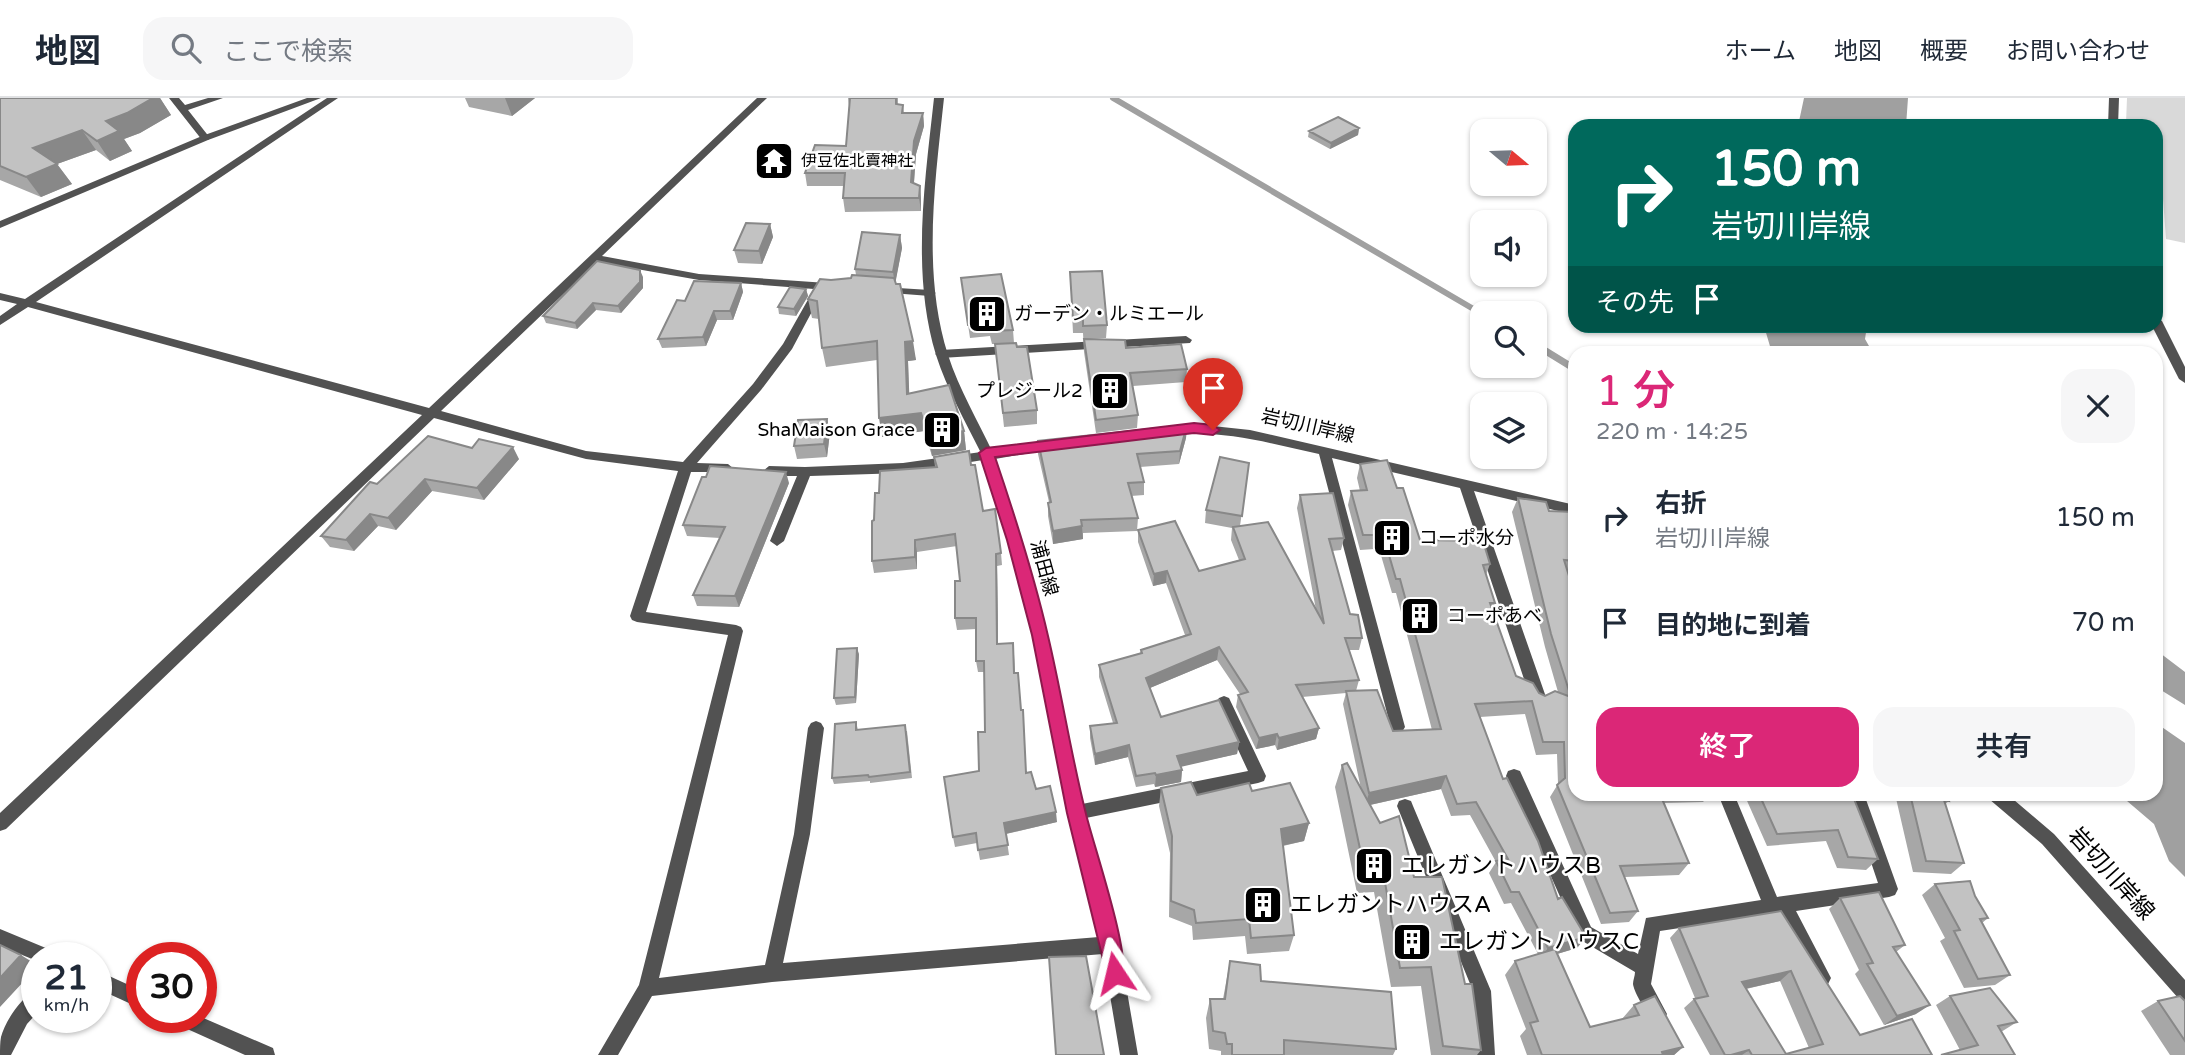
<!DOCTYPE html>
<html lang="ja">
<meta charset="utf-8">
<style>
body{margin:0;font-family:"Varela Round","Noto Sans JP",sans-serif;background:#f6f6f7;color:#1f2937;height:100vh;display:flex;flex-direction:column;font-size:26px;white-space:nowrap}
*{box-sizing:border-box;margin:0}
p{font-size:23px;color:#747a83}
.icon{flex:none;width:38px;height:38px;fill:none;stroke:currentColor;stroke-width:2;stroke-linecap:round;stroke-linejoin:round}
.map{position:relative;flex:1;overflow:hidden}
.details{position:absolute;left:1568px;top:248px;width:595px;height:455px;display:flex;flex-direction:column;background:#fff;border-radius:21px;box-shadow:0 2px 5px #0004}
.details>*{flex:none}
.top-card{position:absolute;left:1568px;top:21px;width:595px;height:214px;border-radius:21px;box-shadow:0 2px 5px #0004;background:#00695c;color:#fff;overflow:hidden}
.needle{width:46px;rotate:109deg}
.controls{position:absolute;left:1470px;top:21px;display:grid;gap:14px}
.controls a{display:grid;place-items:center;width:77px;height:77px;border-radius:14px;background:#fff;box-shadow:0 2px 5px #0004;font-size:35px}
.speed{position:absolute;left:21px;top:844px;display:flex;gap:14px;font-size:35px;font-weight:700;text-align:center}
.speed>*{display:grid;place-content:center;width:91px;height:91px;border-radius:50%;background:#fff;box-shadow:0 2px 5px #0004;line-height:1}
.speed small{font-size:18px;font-weight:400}
.speed .limit{border:10px solid #d22;background:#fff;color:#111}
.pin{position:absolute;display:grid;place-items:center;width:60px;height:60px;color:#fff;margin:-72px -30px;border-radius:50% 50% 50% 0;rotate:-45deg;box-shadow:0 0 7px #0007}
.pin .icon{rotate:45deg}
.me{position:absolute;width:77px;margin:-38px;rotate:350deg;stroke-linejoin:round;filter:drop-shadow(0 0 5px #0008)}
.turn{display:flex;align-items:center;gap:24px;height:147px;padding:0 28px;font-size:32px}
.turn .icon{width:91px;height:91px;stroke-width:2.5}
.turn b{display:block;font-size:49px;line-height:60px}
.then{display:flex;align-items:center;height:66px;padding:0 28px;background:#0003;gap:14px;font-size:26px}
.round{display:grid;place-items:center;flex:none;width:74px;height:74px;border-radius:21px;background:#f6f6f7}
.head{display:flex;align-items:center;justify-content:space-between;height:119px;padding:0 28px}
h1{font-size:42px;font-weight:600;line-height:52px;color:#db2777}
.button{display:flex;gap:14px;margin-top:auto;padding:14px 28px}
.button a{flex:1;height:80px;border-radius:21px;background:#db2777;color:#fff;font-size:28px;font-weight:600;line-height:80px;text-align:center}
.button a+a{background:#f6f6f7;color:#1f2937}
ul{padding:0;list-style:none}
li{display:flex;align-items:center;gap:21px;height:105px;padding:0 28px}
li div{flex:1}
li b{display:block;font-size:26px}
li em{font-style:normal}
header{display:flex;align-items:center;gap:42px;box-sizing:border-box;height:98px;padding:0 35px;background:#fff;border-bottom:2px solid #e0e1e3}
header strong{font-size:33px}
nav{display:flex;gap:38px;margin-inline-start:auto;font-size:24px}
.search{width:490px;height:63px;background:#f6f6f7;display:flex;align-items:center;gap:18px;box-sizing:border-box;padding:0 24px;border-radius:21px;color:#747a83;font-size:26px}
.map>svg:first-child{display:block}
.green{fill:#d9d9d9}
.water{fill:#a0a0a0}
.lines{fill:none;stroke-linecap:round;stroke-linejoin:round}
.stream-far1{stroke:#a0a0a0;stroke-width:6}
.stream{stroke:#a0a0a0;stroke-width:7}
.minor{fill:#525252;fill-rule:evenodd}
.tertiary{fill:#525252;fill-rule:evenodd}
.wall{fill:#a7a7a7;fill-rule:evenodd}
.shaded-wall{fill:#888}
.building{fill:#c2c2c2;stroke:#888;stroke-width:2;fill-rule:evenodd}
.route{fill:#db2777;stroke:#8e194d;stroke-width:2}
.labels{text-anchor:middle;dominant-baseline:central;stroke-width:5;stroke-linejoin:round;paint-order:stroke}
.far-poi-label{font-size:16px;fill:#000;stroke:#fff;text-anchor:start}
.poi-label{font-size:19px;fill:#000;stroke:#fff;text-anchor:start}
.street-label{font-size:19px;fill:#000;stroke:#fff}
.near-poi-label{font-size:23px;fill:#000;stroke:#fff;text-anchor:start}
.near-street-label{font-size:23px;fill:#000;stroke:#fff}
</style>
<header>
<strong>地図</strong>
<div class="search"><svg class="icon" aria-label="search" viewBox="0 0 24 24"><circle cx="10" cy="10" r="6"/><path d="M15 15l6 6"/></svg>ここで検索</div>
<nav><a>ホーム</a><a>地図</a><a>概要</a><a>お問い合わせ</a></nav>
</header>
<div class="map">
<svg width="2185" height="957" viewBox="0 0 2185 957">
<rect width="100%" height="100%" fill="#fff"/>
<path class="green" d="M2127 0H2185V145L2166 141 2160 60 2156 59V28L2126 25Z"/>
<path class="water" d="M1804 0H1908L1906 28H1798Z
M1764 228H1867L1865 241 1873 255H1772Z
M2156 552 2185 574V607L2156 589Z
M2156 625 2185 645V779L2169 763 2154 726 2120 697 2156 696Z"/>
<g class="lines">
<path class="stream-far1" d="M1113 0 1482 216
M1535 247 1539 249"/>
<path class="stream" d="M1536 247 1575 271"/>
<path class="minor" d="M169 0H179L185 7 208 0H223L188 12 210 40 208 42H202Z
M327 0H338L36 204 429 310 757 0H767L602 158 699 176 827 185 833 188 824 191 792 251 761 292 697 365 728 366 734 371 733 374H691L646 514 736 527 741 529 743 533 659 880 765 867 794 736 808 630 811 625 816 623 821 625 824 630 810 736 783 865 1099 839 1068 715 1033 537 1008 442 983 362 903 375 810 378 784 443 777 448 770 443 797 378H769L763 373 769 368 805 369 903 365 981 354 987 351 992 352 1055 343 1059 344 1061 347 1059 350 995 361 1022 442 1047 537 1082 706 1248 673 1216 604 1219 600 1224 598 1229 600 1266 678 1264 683 1258 685 1086 720 1119 847 1138 957H1120L1103 856 772 884 652 898 618 957H598L639 887 728 537 637 524 632 522 630 518 678 373 586 361 434 320 6 731 0 733V715L422 317 28 209 0 227V218L17 206 0 202V195L25 201ZM597 164 699 182 814 191 783 246 753 286 683 364 586 353 441 313Z
M2109 0H2119L2118 28H2108Z
M882 189 930 192 936 195 930 198 878 194V190Z
M2156 219 2162 223 2185 269V285L2179 281 2152 228H2156Z
M1186 238 1192 242 1190 245 941 260 935 256 941 252Z
M1194 326 1250 332 1575 407V417L1474 393 1547 602 1544 606 1539 608 1534 606 1531 602 1460 390 1332 360 1405 629 1402 634 1397 636 1392 634 1319 356C1269 345 1220 331 1169 337L1163 333 1169 329Z
M1514 671 1520 673 1591 829 1638 856 1646 820 1761 802 1718 696H1734L1777 799 1878 785 1848 696H1864L1898 791 1895 797 1889 799 1796 813 1831 880 1828 886 1822 889 1816 886 1779 815 1660 833 1651 886 1667 916 1664 922 1658 925C1650 922 1634 895 1633 886 1633 882 1635 878 1635 874L1579 841 1506 678 1508 673Z
M1987 696H2007L2054 736 2185 882V904L2179 901 2042 746 1989 701Z
M1405 701 1411 703 1413 708 1491 893 1495 957H1477L1473 893 1397 708 1399 703Z
M0 831 53 853 56 859H37V863L0 848Z
M96 872 142 893V911L96 890Z
M37 892V915L27 926 11 957H0C0 951 0 944 1 939 5 923 22 898 37 892Z
M171 919H201L273 950 275 957H245L174 925Z"/>
<path class="tertiary" d="M307 0H321L208 42 0 130V123L202 38Z
M934 0H944C935 84 922 175 948 257 959 291 978 323 993 355L987 359 981 355C965 323 947 291 936 257 911 175 925 83 934 0Z"/>
</g>
<path class="wall" d="M0 0H160L171 17 140 35 124 41 132 53 110 63 96 52 57 66 72 86 41 99 0 82Z
M465 0H535L512 18 469 9Z
M848 0H898V6L903 7 904 15H923L924 28 916 56 914 85 920 88 921 101V113L845 114 843 100 844 88H807L805 75 846 48 849 8Z
M1359 30 1358 37 1330 51 1308 39 1309 33Z
M770 126 773 139 762 166 738 165 734 152Z
M900 137 902 150 895 185 916 262 908 263 909 295 964 333 966 352 932 358 924 333 882 339 877 262 826 269 822 250 819 221 812 220 808 201 831 182 851 180 856 177 855 171Z
M1070 174 1107 227 1106 240 1089 241 1126 250 1187 271 1186 284 1133 288 1138 317 1137 330 1096 335 1084 254 1083 235H1073Z
M643 179V190L621 215 596 212 577 231 546 225 543 218Z
M961 180 1013 232 1014 245 1037 312V326L1004 329 995 246H992L990 238 970 240Z
M741 185 743 194 733 222H717L706 248 662 250 658 241 685 203Z
M806 191 808 198 796 218 779 216 778 209Z
M827 321 830 334 827 359 797 361 794 348Z
M1187 327 1186 340 1179 366 1140 369 1144 384V397L1131 398 1138 420 1137 433 1083 435V441L1053 446 1048 418V405L1049 404 1038 356V343Z
M472 350 519 361 484 402 432 393 396 432 378 428 354 453 330 449 321 438 377 386Z
M934 359 971 367 983 413 1001 455 1002 467 997 468 998 546 1014 556 1015 575 1021 612 1026 675 1057 724 1006 736 1009 757 980 762 977 745 955 749 953 739 979 673 985 634 984 574H978L976 563V531L957 532 955 520 960 483 957 448 917 454V471L874 475 872 463 874 422 935 369Z
M1249 365 1240 428 1316 512 1297 410 1300 397 1344 440 1341 452 1332 453 1350 516 1362 540 1359 552H1349L1359 582 1356 593 1393 633 1432 632 1396 495H1392L1380 454 1376 455 1375 451 1360 452 1348 407 1351 393H1360L1357 380 1360 366 1397 390 1420 442 1490 466 1486 477 1495 505 1492 513 1516 578 1539 595 1545 598 1558 594 1545 549 1512 414 1518 400 1549 413 1575 414V478L1569 477 1575 696H1710L1703 704 1663 705 1689 765 1679 777 1625 779 1638 813 1629 824 1601 826 1550 699 1558 686 1557 656 1536 657 1525 616 1480 619 1503 681 1558 801 1586 839 1577 850 1557 856 1590 929 1622 921 1634 907 1683 949 1674 957H1527L1520 938 1526 931 1505 877 1515 863 1538 856 1511 805 1504 806 1489 775 1496 764 1470 717 1451 718 1441 691 1370 707 1380 725 1414 779 1465 886 1481 952 1477 957H1431L1421 888 1391 889 1374 794 1357 795 1335 689 1342 667 1361 691 1343 606 1346 595 1302 599 1319 630 1316 641 1277 652 1275 647 1256 651 1236 609 1238 597 1240 596 1217 562 1150 590 1161 619 1239 644 1237 656 1181 668 1182 672 1181 684 1155 689 1154 686 1136 689 1128 659 1095 667 1090 640V628L1113 625 1099 579V567L1140 555 1141 552 1185 537 1166 485 1153 488 1138 444V432L1199 473 1239 462 1231 442 1232 430 1205 425 1206 412Z
M789 385 739 509 697 508 693 497 720 440 687 438 683 427Z
M859 556 856 605 836 607 834 600Z
M856 624 858 632 907 633 912 680 870 685V683L834 686 832 680Z
M1161 690 1197 697 1252 693 1309 725 1304 743 1283 748 1294 837 1289 853 1247 856 1245 838 1193 842 1192 828 1169 819 1170 755 1159 708Z
M1744 696H1852L1878 761 1866 772 1837 770 1826 743 1767 748Z
M1895 696H1947L1949 703 1945 706 1964 765 1951 776 1913 774Z
M1935 786 1975 798 1988 820 1982 825 2010 877 1995 887 1964 890 1940 843 1945 840 1922 797Z
M1840 800 1905 847 1896 854 1916 916 1884 927 1855 876 1859 872 1829 811Z
M1781 813 1860 937 1932 957H1710L1684 910 1695 900 1670 840 1679 830ZM1780 883 1809 950 1786 956 1746 891Z
M1230 863 1261 883 1396 951 1393 957H1221V953L1209 951 1206 920 1210 901H1223Z
M1950 898 2017 924 2001 934 2015 957 1960 952 1936 907Z
M2158 903H2185V957H2170L2141 913Z"/>
<path class="shaded-wall" d="M153 0H160L171 17 140 35 124 41 132 53 110 63 97 43 106 23Z
M505 0H535L512 18Z
M923 15 924 28 916 56 913 97 911 84 914 43Z
M1359 30 1358 37 1330 51 1331 45Z
M82 32 96 52 57 66 72 86 41 99 26 79 33 50Z
M920 88 921 101V113L919 100Z
M770 126 773 139 762 166 759 153Z
M900 137 902 150 895 187 893 174Z
M640 172 643 179V190L621 215 618 208Z
M741 185 743 194 733 222 730 213Z
M806 191 808 198 796 218 794 211Z
M593 205 596 212 577 231 575 225Z
M714 213 717 222 706 248 703 239Z
M913 243 916 262 908 263 910 315 907 296 905 244Z
M921 315 924 333 882 339 879 320Z
M827 321 830 334 827 359 824 346Z
M1187 327 1186 340 1179 366 1180 353Z
M964 333 966 352 932 358 929 339Z
M513 349 519 361 484 402 477 390Z
M786 374 789 385 739 509 735 498Z
M425 381 432 393 396 432 388 420Z
M370 416 378 428 354 453 346 442Z
M1082 428 1083 441 1053 446V433Z
M915 442 917 454V471L915 459Z
M996 456 997 468 998 557 997 546Z
M1167 473 1166 485 1153 488 1154 476Z
M1219 549 1217 562 1145 592 1146 580Z
M857 550 859 556 856 605 855 599Z
M1319 630 1316 641 1277 652 1279 640Z
M1277 636 1275 647 1256 651 1259 640Z
M1239 644 1237 656 1176 670 1177 658Z
M1129 647 1128 659 1095 667V656Z
M1182 672 1181 684 1155 689 1156 677Z
M1446 678 1441 691 1365 708 1369 695Z
M1056 714 1057 724 1005 736 1004 725Z
M1309 725 1304 743 1276 749 1281 731Z
M1586 839 1577 850 1540 861 1548 850Z
M21 857 37 867V869L0 909V880Z
M1791 873 1780 883 1731 894 1742 884Z
M1930 907 1916 916 1884 927 1897 918Z
M1683 949 1674 957H1659L1662 954Z
M1749 952 1742 957H1731Z"/>
<path class="building" d="M0 0H153L127 15 106 23 119 33 97 43 82 32 33 50 57 66 26 79 0 68Z
M850 0H896V6L903 7 902 15H923L914 43 911 84 920 88 919 100H843L845 75H805L815 47 846 48Z
M1338 19 1359 30 1331 45 1309 33Z
M746 125 770 126 759 153 734 152Z
M862 134 900 137 893 174 855 171Z
M597 163 640 172V184L618 208 593 205 575 225 543 218Z
M1102 173 1107 227 1083 228V222H1073L1070 174Z
M1001 176 1013 232 991 233 989 225 968 227 961 180Z
M852 177 894 180 896 186H900L913 243 905 244 907 296 949 287 964 333 929 339 921 315 879 320 877 243 822 250 817 203 808 201 820 181 831 182 851 180Z
M694 183 741 185 730 213H714L703 239 658 241 677 202 685 203Z
M790 189 806 191 794 211 778 209Z
M1084 241 1125 242 1126 250 1181 246 1187 271 1130 275 1138 317 1096 322Z
M1016 245 1017 249H1027L1037 312 1003 315 995 246Z
M827 321 824 346 794 348 798 322Z
M1187 327 1180 353 1137 356 1144 384 1128 385 1138 420 1081 422 1082 428 1053 433 1048 405 1051 404 1038 343Z
M428 338 472 350 479 341 513 349 477 390 425 381 388 420 370 416 346 442 321 438 370 384 377 386Z
M969 353 971 367H975L983 413 995 411 1001 455 996 456 997 546 1013 545 1014 575H1018L1021 612H1023L1026 675 1031 674 1036 691 1050 688 1056 714 1004 725 1008 747 978 752 976 735 953 739 944 679 979 673 978 634H985L984 563H976V520H955V483H960L955 436 915 442V459L872 463V423L874 422 875 395H879L880 373 937 369 934 359Z
M1220 359 1249 365 1242 418 1206 412Z
M1387 362 1397 390H1403L1420 442 1483 443 1490 466 1483 467 1495 505H1490L1516 578 1533 585 1539 595 1545 598 1555 593 1571 599 1551 536 1518 400 1546 404 1549 413 1575 414V463L1564 462 1575 497V696H1660L1689 765 1620 768 1638 813 1610 815 1557 687 1565 680 1564 644H1543L1532 603 1475 606 1503 681 1507 680 1538 743 1558 801 1562 799 1586 839 1548 850 1519 794H1511L1496 763 1508 761 1476 704 1457 706 1446 678 1369 695 1346 593 1377 592 1393 633 1441 631 1400 481H1396L1384 440 1380 441 1379 437H1363L1351 393 1367 392 1360 366Z
M710 368 786 374 735 498 693 497 725 429 683 427 702 379H706Z
M1333 395 1344 440 1329 441 1350 516 1358 517 1362 540H1345L1359 582 1296 587 1319 630 1279 640 1277 636 1259 640 1238 597 1248 594 1219 549 1146 580 1161 619 1219 602 1239 644 1177 658 1182 672 1156 677 1155 675 1136 678 1129 647 1095 656 1090 628 1117 625 1099 567 1142 555 1141 552 1191 536 1167 473 1154 476 1138 432 1175 423 1199 473 1245 461 1233 429 1268 424 1324 526 1300 397Z
M857 550 855 599 834 600 837 551Z
M856 624V632L905 627 910 674 869 679 868 677 832 680 835 626Z
M1347 665 1380 725 1399 718 1414 779H1442L1465 886H1472L1481 952 1443 948 1431 869 1400 870 1383 773 1365 774 1342 667Z
M1191 684 1197 697 1249 685 1252 693 1290 685 1309 725 1281 731 1294 837 1251 840 1249 821 1196 825 1194 812 1171 803 1172 738 1161 690Z
M1759 696H1852L1878 761 1848 759 1838 732 1777 736Z
M1910 696H1947L1949 703 1944 702 1964 765 1926 763Z
M1970 783 1975 798 1988 820 1980 821 2010 877 1978 881 1954 833 1960 832 1935 786Z
M1879 794 1905 847 1893 849 1930 907 1897 918 1867 866 1873 865 1840 800Z
M1781 813 1860 937 1912 921 1932 957H1752L1749 952 1731 957H1725L1694 901 1708 898 1679 830ZM1791 873 1823 946 1786 956 1742 884Z
M0 847 21 857 0 880Z
M1555 851 1590 929 1639 917 1634 907 1655 898 1683 949 1662 954 1663 957H1542L1530 925 1538 923 1515 863Z
M1086 858 1104 957H1056L1049 859Z
M1230 863 1260 867 1261 883 1391 894 1396 951 1284 942V957H1232V946H1227L1225 935 1213 933 1210 901H1225Z
M1990 890 2017 924 1998 928 2015 957H1941L1978 947 1950 898Z
M2180 898 2185 903V943L2158 903Z"/>
<path class="route" d="M1194 325 1213 327 1220 332 1213 337 1194 335 995 359C1015 418 1034 477 1048 538 1062 597 1071 657 1086 716 1093 746 1132 859 1122 882L1115 885 1108 882 1067 715 1032 537 1007 442 979 355 986 350Z"/>
<defs>
<g id="temple-square" transform="scale(2.0125)"><rect x="-9" y="-9" width="18" height="18" rx="4" fill="#000" stroke="#fff"/><path d="M0-6L5-2H3V0L6.5 2.5H4V6H1.5V3h-3V6H-4V2.5H-6.5L-3 0V-2H-5Z" fill="#fff"/></g>
<g id="building-square" transform="scale(2.0125)"><rect x="-9" y="-9" width="18" height="18" rx="4" fill="#000" stroke="#fff"/><path d="M-4-6H4V6H1V3H-1V6H-4ZM-2.5-4.3h1.7v1.8h-1.7ZM.8-4.3h1.7v1.8H.8ZM-2.5-1h1.7V.8h-1.7ZM.8-1h1.7V.8H.8Z" fill="#fff"/></g>
</defs>
<g fill-rule="evenodd">
<use href="#temple-square" x="774" y="63"/>
<use href="#building-square" x="987" y="216"/>
<use href="#building-square" x="1110" y="293"/>
<use href="#building-square" x="942" y="332"/>
<use href="#building-square" x="1392" y="440"/>
<use href="#building-square" x="1420" y="518"/>
<use href="#building-square" x="1374" y="768"/>
<use href="#building-square" x="1263" y="807"/>
<use href="#building-square" x="1412" y="844"/>
</g>
<g class="labels">
<g class="far-poi-label">
<text x="801" y="63">伊豆佐北賣神社</text>
</g>
<g class="poi-label">
<text x="1014" y="216">ガーデン・ルミエール</text>
<text x="1083" y="293" text-anchor="end">プレジール2</text>
<text x="915" y="332" text-anchor="end">ShaMaison Grace</text>
<text x="1419" y="440">コーポ水分</text>
<text x="1447" y="518">コーポあべ</text>
</g>
<g class="street-label">
<text transform="translate(1308 328) rotate(13)">岩切川岸線</text>
<text transform="translate(1044 470) rotate(75)">浦田線</text>
</g>
<g class="near-poi-label">
<text x="1401" y="768">エレガントハウスB</text>
<text x="1290" y="807">エレガントハウスA</text>
<text x="1439" y="844">エレガントハウスC</text>
</g>
<g class="near-street-label">
<text transform="translate(2111 776) rotate(48)">岩切川岸線</text>
</g>
</g>
</svg>
<div class="controls">
<a><svg class="needle" viewBox="-14 -14 28 28"><path d="M0-13l5 13h-10z" fill="#e53935"/><path d="M0 13l5-13h-10z" fill="#747a83"/></svg></a>
<a><svg class="icon" aria-label="sound" viewBox="0 0 24 24"><path d="M4 9h4l5-4v14l-5-4H4zM17 9q2 3 0 6"/></svg></a>
<a><svg class="icon" aria-label="search" viewBox="0 0 24 24"><circle cx="10" cy="10" r="6"/><path d="M15 15l6 6"/></svg></a>
<a><svg class="icon" aria-label="layers" viewBox="0 0 24 24"><path d="M12 4l9 5-9 5-9-5zM3 14l9 5 9-5"/></svg></a>
</div>
<div class="speed"><div>21<small>km/h</small></div><div class="limit">30</div></div>
<div class="pin" style="left:1213px;top:332px;background:#d93025"><svg class="icon" aria-label="arrive" viewBox="0 0 24 24"><path d="M6 21V4h12l-3 4 3 4H6"/></svg></div>
<svg class="me" style="left:1115px;top:875px" viewBox="-20 -20 40 40"><path d="M0-17L14 15 0 8-14 15z" fill="#db2777" stroke="#fff" stroke-width="4"/></svg>
<div class="top-card">
<div class="turn"><svg class="icon" aria-label="right" viewBox="0 0 24 24"><path d="M7 20v-9h11M14 6l5 5-5 5"/></svg><div><b>150 m</b>岩切川岸線</div></div>
<div class="then">その先<svg class="icon" aria-label="arrive" viewBox="0 0 24 24"><path d="M6 21V4h12l-3 4 3 4H6"/></svg></div>
</div>
<section class="details">
<div class="head"><div><h1>1 分</h1><p>220 m · 14:25</p></div><a class="round"><svg class="icon" aria-label="close" viewBox="0 0 24 24"><path d="M6 6l12 12M18 6L6 18"/></svg></a></div>
<ul>
<li><svg class="icon" aria-label="right" viewBox="0 0 24 24"><path d="M7 20v-9h11M14 6l5 5-5 5"/></svg><div><b>右折</b><p>岩切川岸線</p></div><em>150 m</em></li>
<li><svg class="icon" aria-label="arrive" viewBox="0 0 24 24"><path d="M6 21V4h12l-3 4 3 4H6"/></svg><div><b>目的地に到着</b></div><em>70 m</em></li>
</ul>
<div class="button"><a>終了</a><a>共有</a></div>
</section>
</div>
